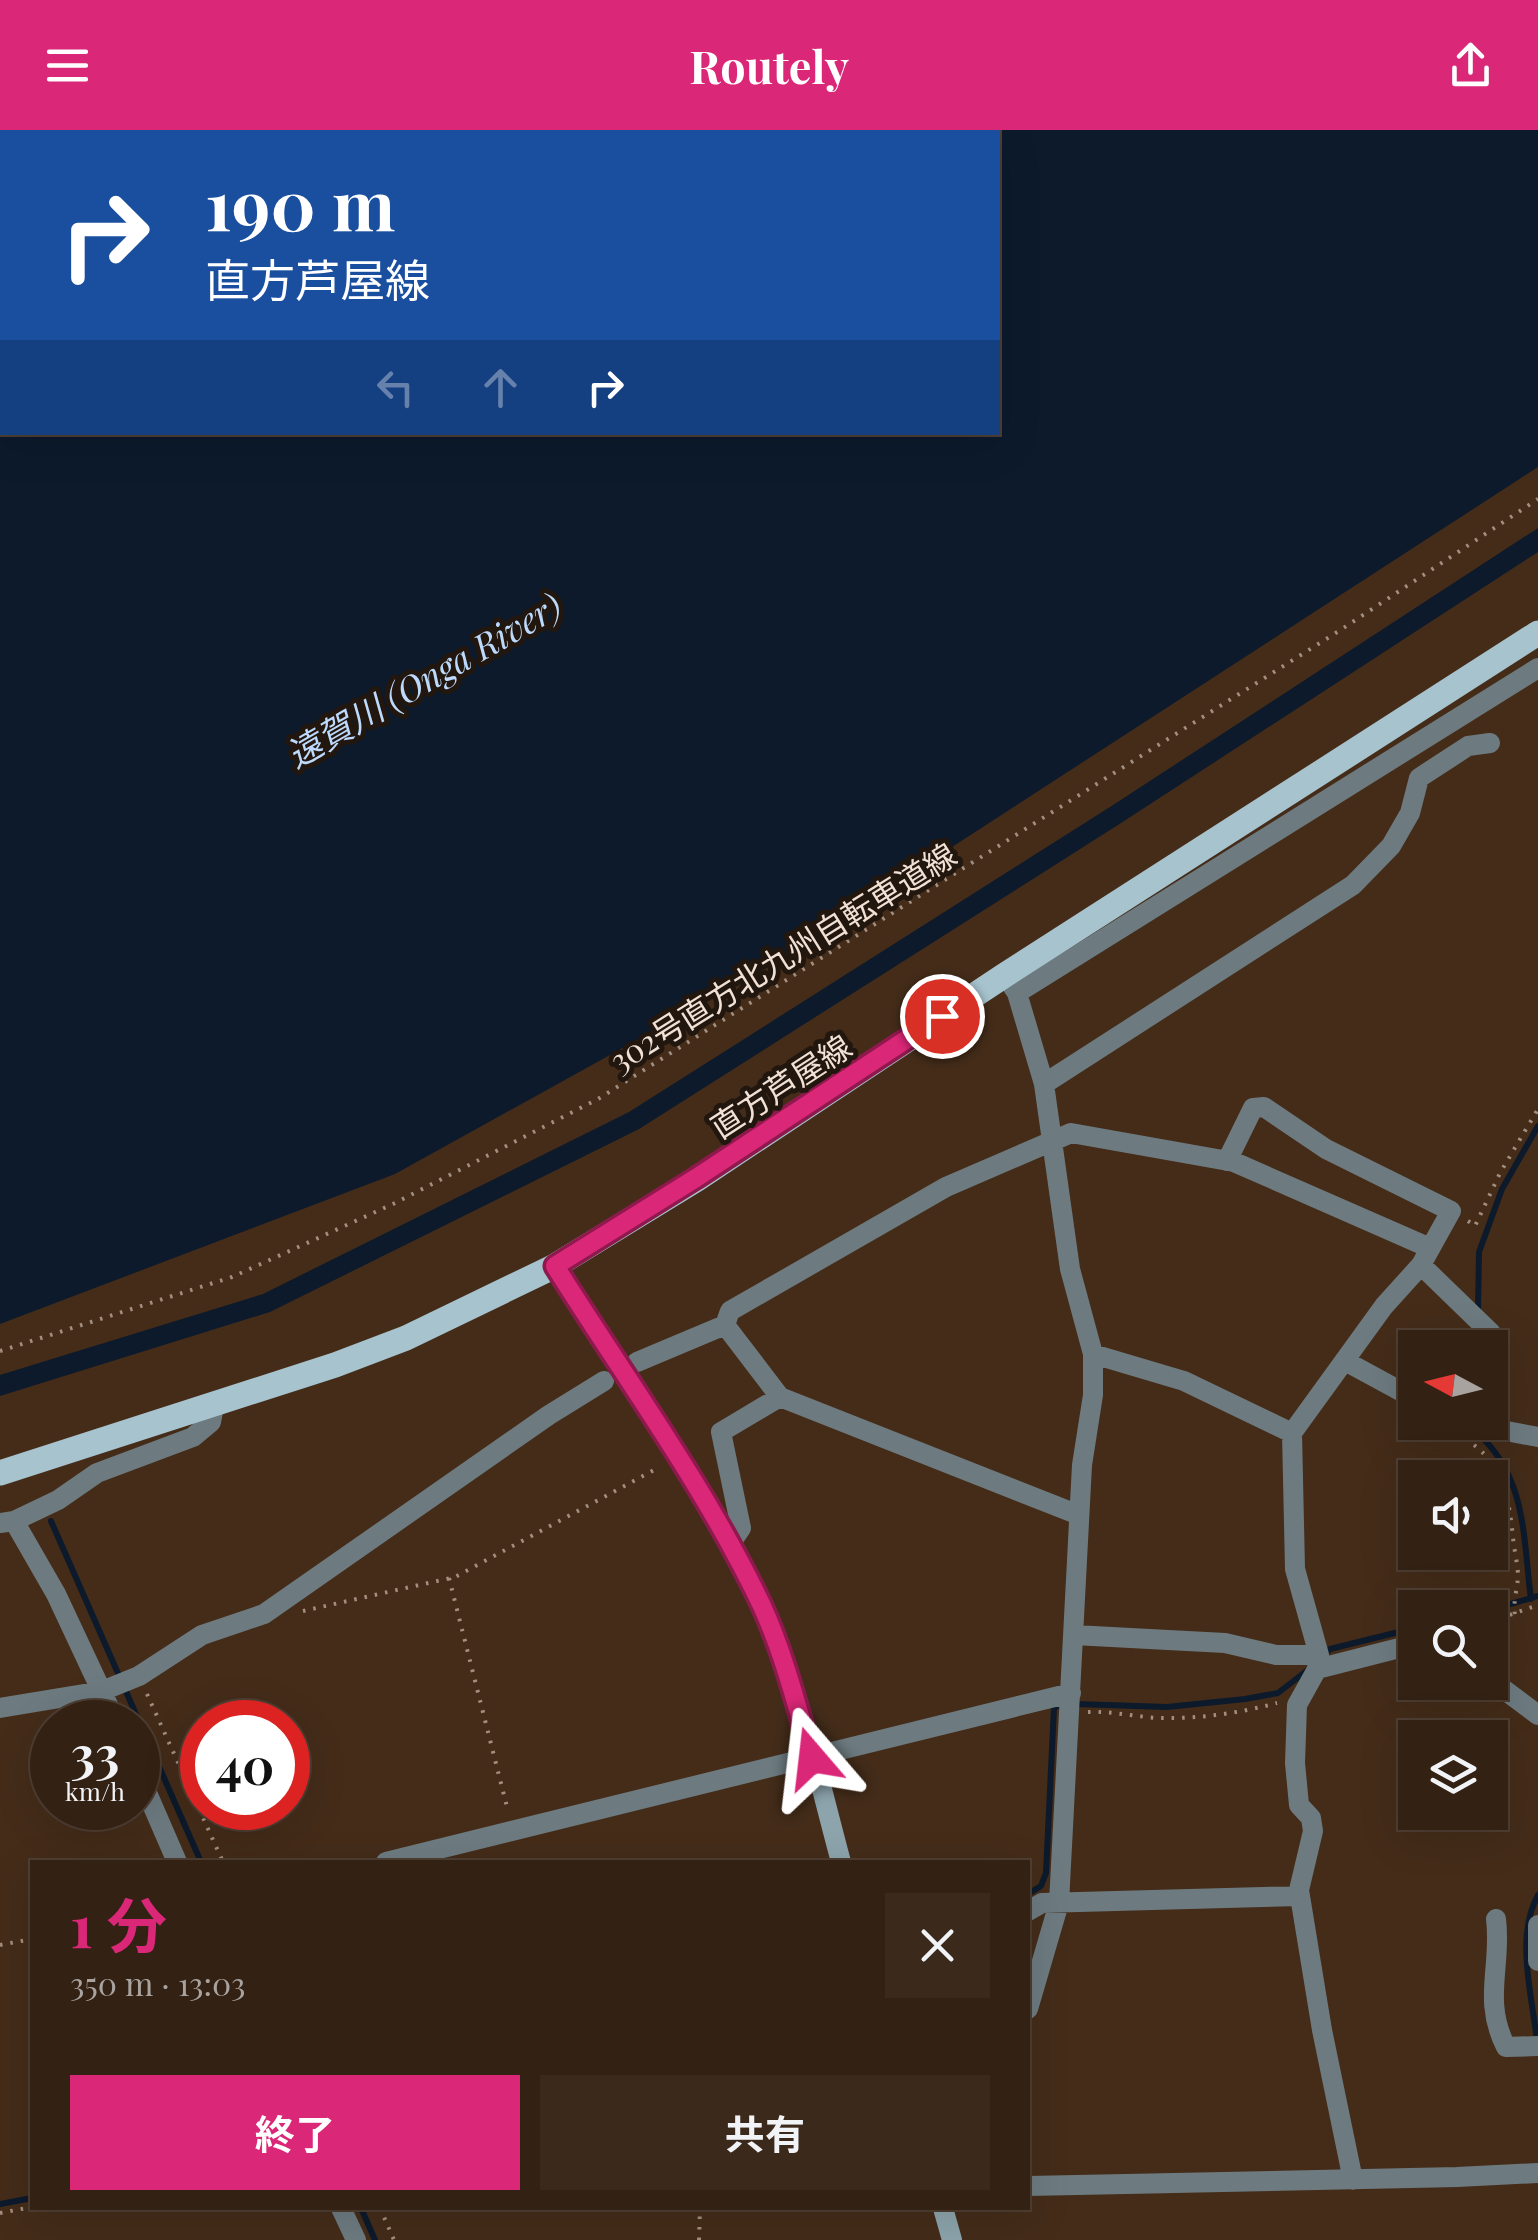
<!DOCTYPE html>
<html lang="ja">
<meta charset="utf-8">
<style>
body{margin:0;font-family:"Playfair Display","Noto Sans JP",serif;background:#3b291c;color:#f1f3f6;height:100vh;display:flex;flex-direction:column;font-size:38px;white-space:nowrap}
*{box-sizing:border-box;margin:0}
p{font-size:32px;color:#a9a3a0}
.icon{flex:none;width:55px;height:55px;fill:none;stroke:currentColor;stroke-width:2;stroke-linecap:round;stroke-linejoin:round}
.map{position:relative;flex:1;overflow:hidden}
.drawer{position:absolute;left:30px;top:1730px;width:1000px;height:350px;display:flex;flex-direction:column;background:#332113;border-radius:0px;box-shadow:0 10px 40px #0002,0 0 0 2px #4e3e33}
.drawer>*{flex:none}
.banner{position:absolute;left:0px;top:0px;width:1000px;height:305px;box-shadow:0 10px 40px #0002,0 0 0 2px #4e3e33;background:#1a4fa0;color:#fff;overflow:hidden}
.needle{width:65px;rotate:277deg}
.tools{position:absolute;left:1398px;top:1200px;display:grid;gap:20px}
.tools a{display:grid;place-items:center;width:110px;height:110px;border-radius:0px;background:#332113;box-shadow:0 10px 40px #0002,0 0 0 2px #4e3e33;font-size:50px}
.speed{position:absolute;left:30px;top:1570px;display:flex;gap:20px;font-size:50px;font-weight:700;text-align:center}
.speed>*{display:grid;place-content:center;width:130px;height:130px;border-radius:50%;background:#332113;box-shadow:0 10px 40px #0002,0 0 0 2px #4e3e33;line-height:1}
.speed small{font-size:25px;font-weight:400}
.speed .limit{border:15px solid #d22;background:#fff;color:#111}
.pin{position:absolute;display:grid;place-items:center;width:85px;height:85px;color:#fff;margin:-42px;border:5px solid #fff;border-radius:50%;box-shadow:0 2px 10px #0007}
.me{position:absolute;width:110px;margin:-55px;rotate:343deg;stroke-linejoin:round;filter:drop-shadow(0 0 8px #0008)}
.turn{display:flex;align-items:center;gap:35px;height:210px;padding:0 40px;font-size:45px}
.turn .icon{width:130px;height:130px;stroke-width:2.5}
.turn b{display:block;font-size:70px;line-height:85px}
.lanes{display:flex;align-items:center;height:95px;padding:0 40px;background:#0003;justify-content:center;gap:50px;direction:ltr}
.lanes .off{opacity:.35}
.round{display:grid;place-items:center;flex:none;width:105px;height:105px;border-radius:0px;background:#3b291c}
.summary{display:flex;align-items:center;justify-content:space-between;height:170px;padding:0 40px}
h1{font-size:60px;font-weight:700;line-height:75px;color:#db2777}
.button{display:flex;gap:20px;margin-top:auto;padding:20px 40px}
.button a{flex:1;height:115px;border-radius:0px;background:#db2777;color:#fff;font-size:40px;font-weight:700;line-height:115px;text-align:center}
.button a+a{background:#3b291c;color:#f1f3f6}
header{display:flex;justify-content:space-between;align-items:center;height:130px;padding:0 40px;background:#db2777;color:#fff;font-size:45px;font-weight:700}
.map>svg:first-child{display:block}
.water{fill:#0c1a2c}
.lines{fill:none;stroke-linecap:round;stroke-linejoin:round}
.stream{stroke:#0c1a2c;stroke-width:6}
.path{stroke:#a38f80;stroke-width:4;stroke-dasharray:2.5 8;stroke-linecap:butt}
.street{stroke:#6d7b80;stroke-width:20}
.secondary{stroke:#8da4ac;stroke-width:20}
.primary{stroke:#a6c3ce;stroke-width:25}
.route-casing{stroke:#8e194d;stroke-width:25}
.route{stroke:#db2777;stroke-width:18}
.labels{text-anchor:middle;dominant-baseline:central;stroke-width:10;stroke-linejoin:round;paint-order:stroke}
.street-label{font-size:32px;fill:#f1e1d5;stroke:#22170f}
.water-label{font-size:35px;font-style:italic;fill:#bdd9fb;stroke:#22170f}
</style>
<header><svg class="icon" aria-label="menu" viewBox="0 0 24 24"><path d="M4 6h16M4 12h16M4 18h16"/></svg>Routely<svg class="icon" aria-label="share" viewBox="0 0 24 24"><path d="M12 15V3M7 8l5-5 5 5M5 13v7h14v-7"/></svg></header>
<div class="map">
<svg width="1538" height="2110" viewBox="0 0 1538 2110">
<rect width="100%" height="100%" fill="#442c19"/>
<path class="water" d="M518 0H1538V337L756 844 395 1044 0 1194V298L2 297V302H998V2H517Z
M1538 398V422L1121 693 639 999 270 1182 0 1266V1245L263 1164 629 982 1110 677Z"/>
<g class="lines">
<path class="stream" d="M1478 1181 1479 1122 1502 1059 1538 996
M1477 1218 1478 1199
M1477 1303C1527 1346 1523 1409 1531 1469
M51 1391 201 1732
M1490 1480 1538 1466
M1325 1524 1330 1519 1415 1498
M1076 1574 1167 1577 1245 1569 1278 1563 1309 1539
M1028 1764 1041 1756 1046 1743 1054 1577 1058 1576
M1537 1911C1532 1865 1515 1807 1538 1765
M0 2074 32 2068
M361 2078 375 2110"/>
<path class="path" d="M1468 1091 1475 1096 1500 1043 1538 979
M0 1221 232 1147 393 1074 598 969 1342 499 1538 369
M1474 1315C1505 1339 1509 1371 1513 1407 1514 1420 1518 1434 1518 1447 1517 1461 1513 1471 1515 1486
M449 1448 508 1681
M303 1481 455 1447 656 1339
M1490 1492 1538 1475
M147 1564 223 1732
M1088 1582C1113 1581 1136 1587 1159 1588 1198 1589 1240 1583 1277 1573
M0 1815 32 1809
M380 2078 394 2110
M0 2083 32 2077
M699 2110 700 2078"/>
<path class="street" d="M418 2 421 0
M0 60 2 64
M0 274 2 272
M1005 845 1017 863 1044 954 1070 1139 1093 1224V1265L1082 1335 1059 1773 1028 1879
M1017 863 1538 538
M1044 954 1353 755 1391 716 1410 683 1419 648 1468 616 1490 613
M1227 1031 1253 978 1264 977 1326 1019 1451 1081 1421 1135 1384 1176 1292 1303
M1421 1135 1491 1203 1490 1225
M725 1195 780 1267 1079 1385
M1093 1224 1184 1251 1292 1303 1295 1439 1319 1525 1317 1539 1415 1514
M1345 1231 1415 1269
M637 1232 725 1195 730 1181 946 1057 1071 1003 1234 1032 1430 1118
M1459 1292 1538 1307
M14 1391 58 1370 97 1343 193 1307 211 1292 214 1276
M0 1393 14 1391 56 1464 116 1592
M730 1414 741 1398 721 1302 780 1267
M1074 1505 1225 1513 1276 1525H1319
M1317 1539 1297 1575 1295 1633 1299 1675 1311 1688 1313 1701 1299 1760 1322 1900 1353 2050
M1490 1549 1538 1585
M0 1578 102 1561 139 1546 202 1505 264 1484 549 1285 604 1251
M138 1642 177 1732
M386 1732 1071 1563
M1028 1781 1042 1773 1300 1766
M1496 1789C1502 1836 1482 1870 1506 1917L1538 1916
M1538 1795V1831
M1028 2056 1457 2047 1538 2043
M341 2078 356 2110"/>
<path class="secondary" d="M555 1136C625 1248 706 1356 762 1476 799 1556 818 1647 841 1732
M943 2078 952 2110"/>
<path class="primary" d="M221 2 225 0
M0 134 2 133
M0 1343 335 1235 406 1208 555 1136 697 1049 1005 845 1538 503"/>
</g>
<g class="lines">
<g class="route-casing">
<path id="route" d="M812 1628C797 1577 784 1524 762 1476 705 1356 625 1248 555 1136L696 1048 942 886"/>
</g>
<use href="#route" class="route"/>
</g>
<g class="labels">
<g class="street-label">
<text transform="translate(782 826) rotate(-32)">302号直方北九州自転車道線</text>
<text transform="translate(780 955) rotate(-33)">直方芦屋線</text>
</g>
<g class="water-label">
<text transform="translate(423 549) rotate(-30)">遠賀川 (Onga River)</text>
</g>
</g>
</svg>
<div class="tools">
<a><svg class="needle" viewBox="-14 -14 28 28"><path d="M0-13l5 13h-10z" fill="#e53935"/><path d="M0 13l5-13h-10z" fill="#a9a3a0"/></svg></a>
<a><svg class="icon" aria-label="sound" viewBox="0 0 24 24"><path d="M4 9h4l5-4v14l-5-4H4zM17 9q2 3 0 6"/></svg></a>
<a><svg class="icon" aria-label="search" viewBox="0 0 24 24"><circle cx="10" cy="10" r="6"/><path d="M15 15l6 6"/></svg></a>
<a><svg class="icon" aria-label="layers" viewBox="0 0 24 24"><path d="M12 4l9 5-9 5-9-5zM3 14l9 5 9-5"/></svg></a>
</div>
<div class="speed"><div>33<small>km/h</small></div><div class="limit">40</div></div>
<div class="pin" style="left:942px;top:886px;background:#d93025"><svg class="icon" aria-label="arrive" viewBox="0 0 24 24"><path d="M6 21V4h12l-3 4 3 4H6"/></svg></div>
<svg class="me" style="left:812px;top:1628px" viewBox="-20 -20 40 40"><path d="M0-17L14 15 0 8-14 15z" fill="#db2777" stroke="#fff" stroke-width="4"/></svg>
<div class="banner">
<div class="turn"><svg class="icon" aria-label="right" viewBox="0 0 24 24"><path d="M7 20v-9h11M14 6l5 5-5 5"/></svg><div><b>190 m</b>直方芦屋線</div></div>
<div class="lanes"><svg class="icon off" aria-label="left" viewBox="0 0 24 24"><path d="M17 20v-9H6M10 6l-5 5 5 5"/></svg><svg class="icon off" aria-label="ahead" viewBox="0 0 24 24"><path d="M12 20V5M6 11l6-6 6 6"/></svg><svg class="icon" aria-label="right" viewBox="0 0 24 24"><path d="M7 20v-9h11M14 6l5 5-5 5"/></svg></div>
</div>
<section class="drawer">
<div class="summary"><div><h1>1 分</h1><p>350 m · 13:03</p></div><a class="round"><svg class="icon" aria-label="close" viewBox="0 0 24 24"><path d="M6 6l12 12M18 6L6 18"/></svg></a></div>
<div class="button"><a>終了</a><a>共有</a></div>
</section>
</div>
